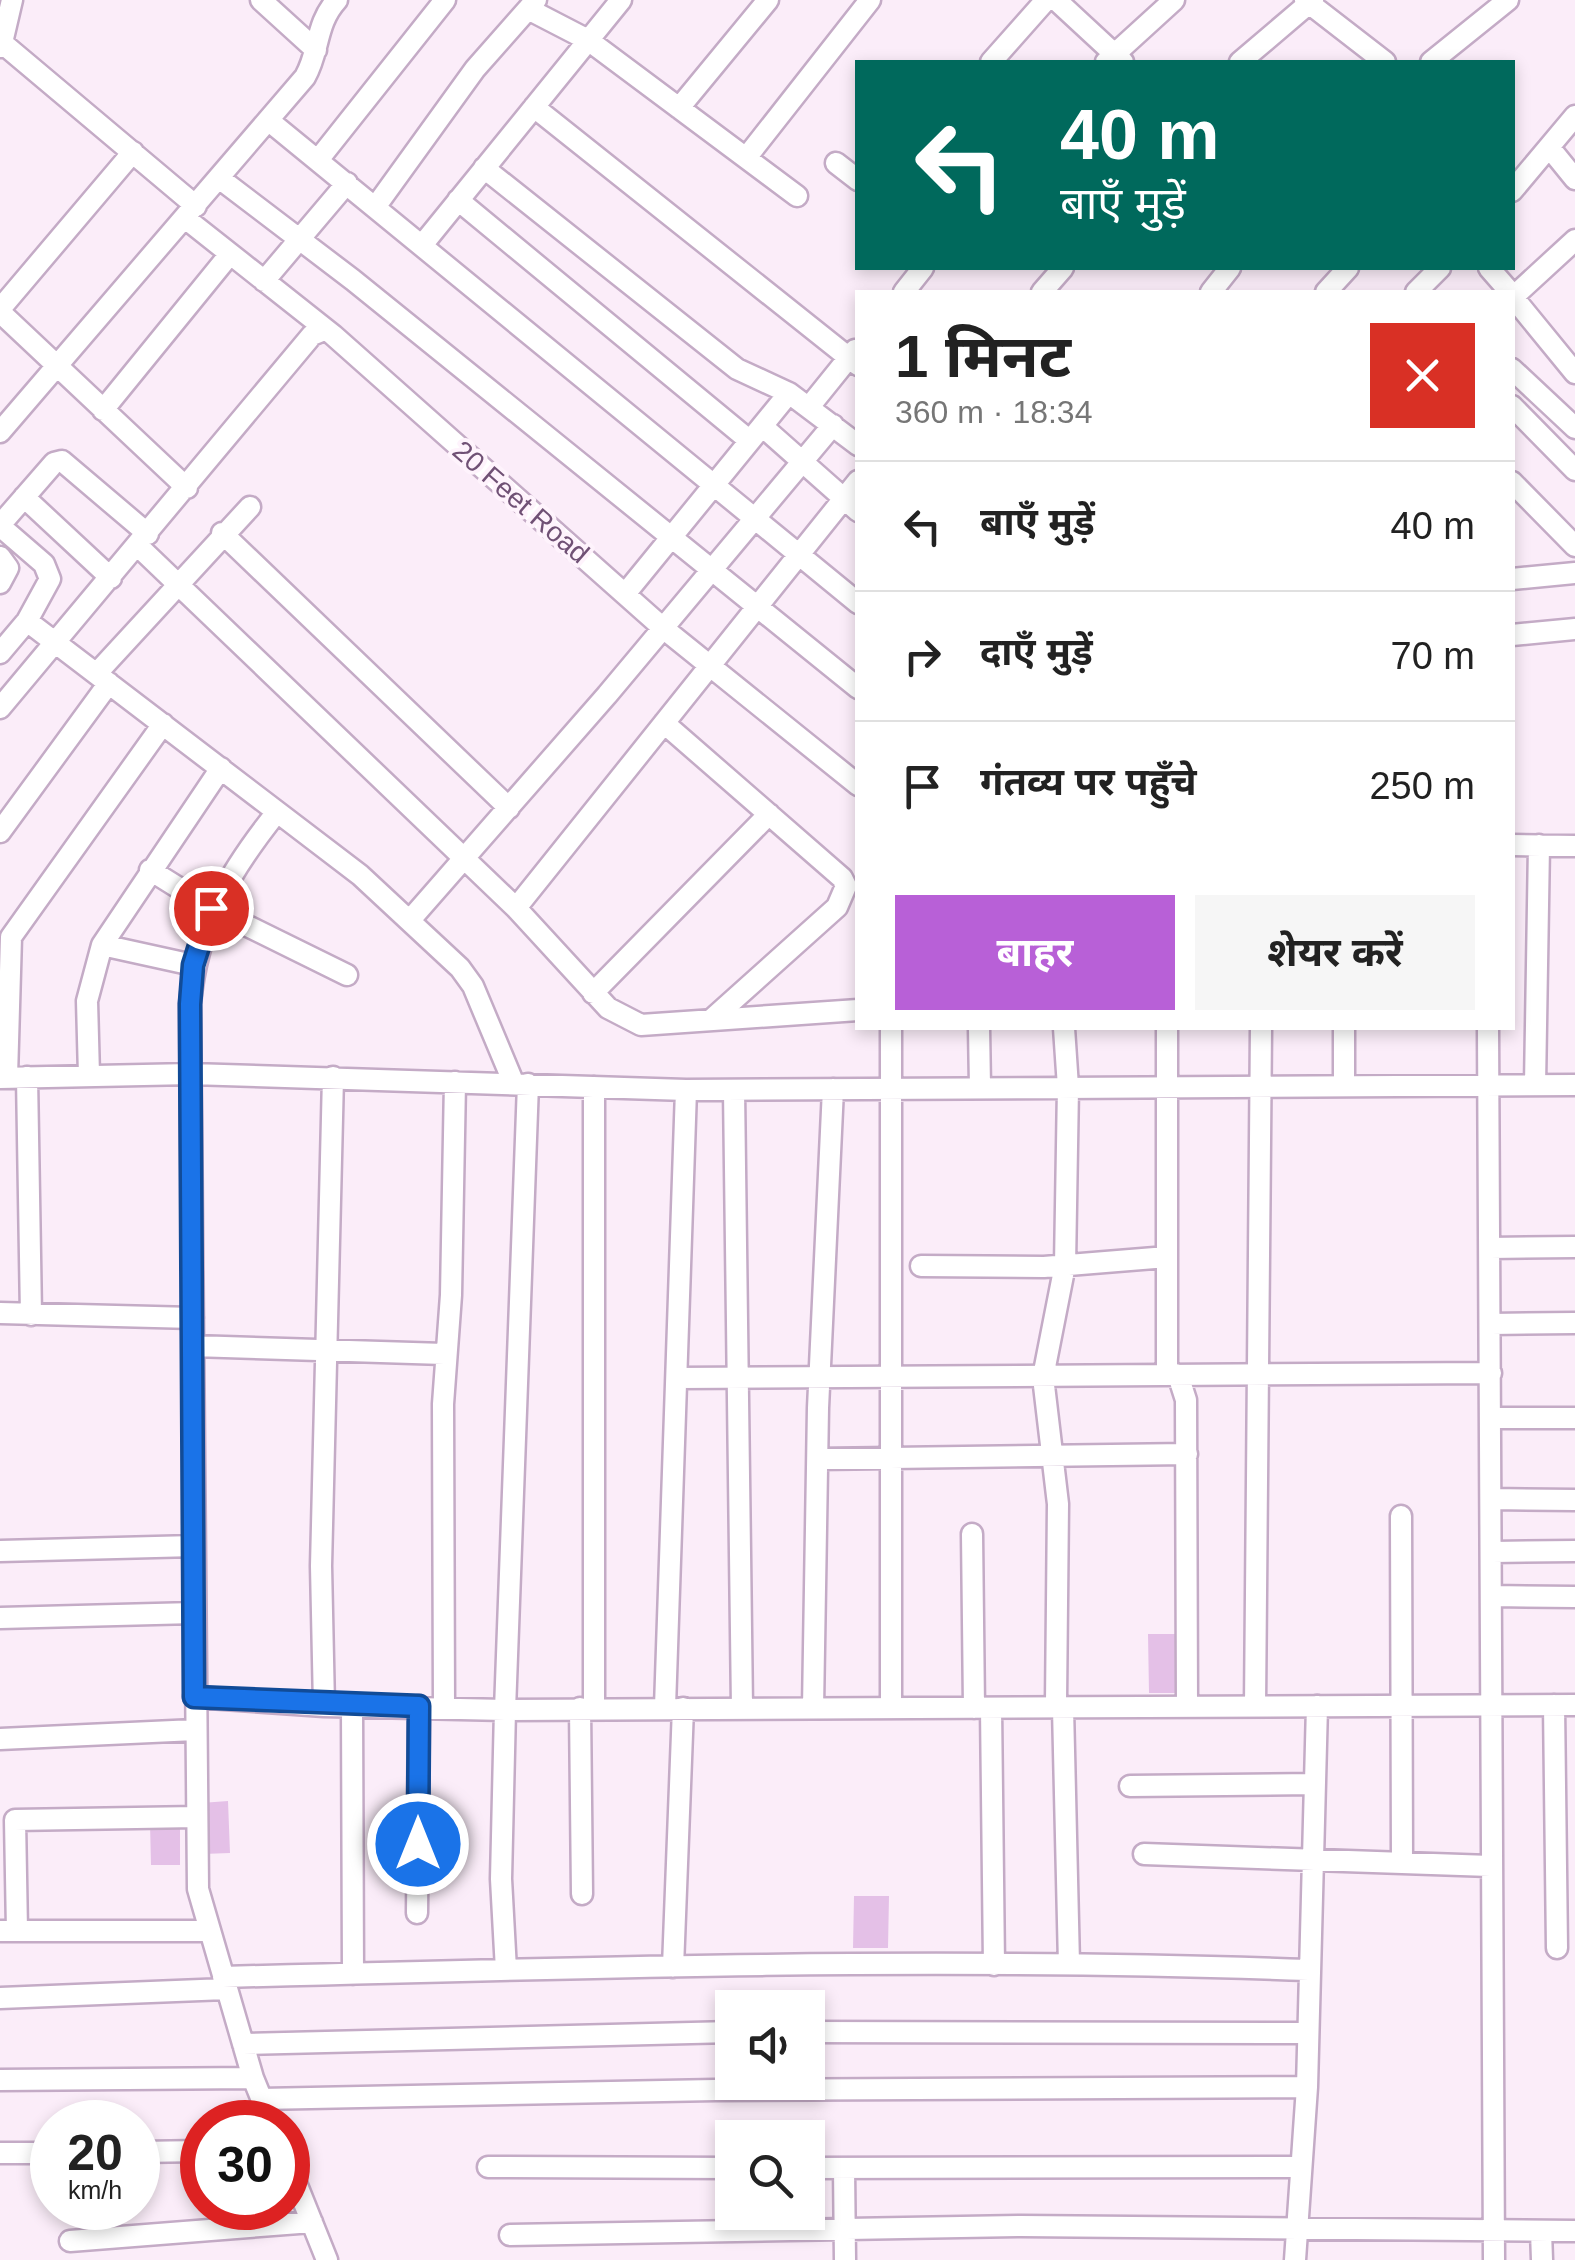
<!DOCTYPE html>
<html lang="hi">
<meta charset="utf-8">
<style>
body{margin:0;font-family:Arial,"Noto Sans Devanagari",sans-serif;background:#f6f6f6;color:#222;height:100vh;display:flex;flex-direction:column;font-size:38px;white-space:nowrap}
*{box-sizing:border-box;margin:0}
p{font-size:32px;color:#767676}
.icon{flex:none;width:55px;height:55px;fill:none;stroke:currentColor;stroke-width:2;stroke-linecap:round;stroke-linejoin:round}
.map{position:relative;flex:1;overflow:hidden}
.panel{position:absolute;left:855px;top:290px;width:660px;height:740px;display:flex;flex-direction:column;background:#fff;border-radius:0px;box-shadow:0 5px 15px #0003}
.panel>*{flex:none}
.banner{position:absolute;left:855px;top:60px;width:660px;height:210px;border-radius:0px;box-shadow:0 5px 15px #0003;background:#00695c;color:#fff;overflow:hidden}
.tools{position:absolute;left:715px;top:1990px;display:grid;gap:20px}
.tools a{display:grid;place-items:center;width:110px;height:110px;border-radius:0px;background:#fff;box-shadow:0 5px 15px #0003;font-size:50px}
.speed{position:absolute;left:30px;top:2100px;display:flex;gap:20px;font-size:50px;font-weight:700;text-align:center}
.speed>*{display:grid;place-content:center;width:130px;height:130px;border-radius:50%;background:#fff;box-shadow:0 5px 15px #0003;line-height:1}
.speed small{font-size:25px;font-weight:400}
.speed .limit{border:15px solid #d22;background:#fff;color:#111}
.pin{position:absolute;display:grid;place-items:center;width:85px;height:85px;color:#fff;margin:-42px;border:5px solid #fff;border-radius:50%;box-shadow:0 2px 10px #0007}
.me{position:absolute;width:110px;margin:-55px;rotate:0deg;stroke-linejoin:round;filter:drop-shadow(0 0 8px #0008)}
.turn{display:flex;align-items:center;gap:35px;height:210px;padding:0 40px;font-size:45px}
.turn .icon{width:130px;height:130px;stroke-width:2.5}
.turn b{display:block;font-size:70px;line-height:85px}
.round{display:grid;place-items:center;flex:none;width:105px;height:105px;border-radius:0px;background:#f6f6f6}
.overview{display:flex;align-items:center;justify-content:space-between;height:170px;padding:0 40px}
h1{font-size:60px;font-weight:700;line-height:75px}
.cta{display:flex;gap:20px;margin-top:auto;padding:20px 40px}
.cta a{flex:1;height:115px;border-radius:0px;background:#b860d7;color:#fff;font-size:40px;font-weight:700;line-height:115px;text-align:center}
.cta a+a{background:#f6f6f6;color:#222}
ul{padding:0;list-style:none}
li{display:flex;align-items:center;gap:30px;height:130px;padding:0 40px;border-top:2px solid #e0e0e0}
li div{flex:1}
li b{display:block;font-size:38px}
li em{font-style:normal}
.map>svg:first-child{display:block}
.building{fill:#e4c0e7}
.lines{fill:none;stroke-linecap:round;stroke-linejoin:round}
.minor-casing{stroke:#c4abc6;stroke-width:25}
.minor{stroke:#fff;stroke-width:20}
.route-casing{stroke:#114b97;stroke-width:25}
.route{stroke:#1a73e8;stroke-width:18}
.labels{text-anchor:middle;dominant-baseline:central;stroke-width:8;stroke-linejoin:round;paint-order:stroke}
.street-label{font-size:28px;fill:#705175;stroke:#fef3fc}
</style>
<div class="map">
<svg width="1575" height="2260" viewBox="0 0 1575 2260">
<rect width="100%" height="100%" fill="#fbedf9"/>
<path class="building" d="M1148 1634H1179L1180 1693H1149Z
M228 1801 230 1853 203 1854 201 1803Z
M150 1823H180V1865H151Z
M854 1896H889L888 1948H853Z"/>
<g class="lines">
<g class="minor-casing">
<path id="minor" d="M261 0 316 50
M1056 0 1123 62
M1305 0 1385 62
M528 9 588 40 797 196
M0 47H7L196 206
M1 47 12 0
M991 62 1046 0
M1106 62 1174 0
M1240 62 1313 0
M1431 62 1508 0
M534 107 858 365
M679 108 768 0
M268 120 858 603
M1549 147 1575 179
M746 158 870 0
M318 160 445 0
M836 163 858 180
M484 168 737 369 789 393 858 445
M219 178 353 280 858 688
M1512 191 1575 116
M458 200 750 441
M376 206 475 69 536 0
M185 218 333 335 663 628 858 785
M423 244 621 0
M1489 268 1510 292
M264 281 347 183
M904 292 923 268
M1042 292 1063 268
M1211 292 1230 268
M1326 292 1348 268
M1416 292 1440 268
M1512 296 1575 373
M1513 297 1575 240
M0 309 133 152
M0 312 187 488
M1512 369 1575 428
M1512 406 1575 470
M809 407 855 350
M103 410 230 254
M762 426 858 511
M0 432 305 77C320 51 315 24 337 0
M1512 482 1575 546
M24 497 111 578
M0 525 54 463 62 461 148 534
M0 526 44 564 50 579 27 621 0 653
M222 533 509 808
M138 546 516 908 608 1008 641 1025 858 1010
M0 557 8 568 0 583
M1512 579 1575 573
M625 594 789 393
M27 621 360 875 460 968 473 986 514 1084
M1512 635 1575 629
M97 673 250 507
M0 708 312 335 324 330
M664 723 842 878 846 886 837 907 711 1020
M0 832 109 683
M1512 845 1575 846
M150 870 211 908 347 975
M516 908 858 481
M410 920 607 695 833 425
M102 945 221 768
M593 993 769 814
M979 1028 980 1087
M1064 1028 1068 1087 1065 1265 1043 1377 1058 1504 1056 1702 1063 1708 1069 1964
M1167 1028V1372L1178 1375 1186 1400 1187 1707
M1344 1028V1086
M1488 1028 1494 2260
M89 1075 87 1001 102 945 193 965
M7 1077 11 937 163 724
M27 1077 31 1315
M0 1078 191 1074 686 1090 1575 1085
M1535 1085 1539 845
M734 1090 742 1708
M1490 1248 1575 1247
M921 1266 1044 1267 1167 1257
M0 1313 193 1318
M1491 1324 1575 1323
M193 1346 444 1354
M678 1378 1491 1373
M1492 1418H1575
M818 1459 1187 1454
M1492 1499 1575 1500
M1401 1516 1402 1863
M972 1534 974 1708
M0 1551 194 1546
M1493 1552 1575 1551
M1493 1596 1575 1597
M0 1618 194 1613
M194 1697 324 1706 505 1710 1575 1705
M1554 1705 1557 1948
M324 1706 321 1566 333 1077
M352 1706 353 1974
M444 1706 443 1404 451 1295 455 1082
M1255 1706 1261 1028
M594 1707V1087
M665 1707 686 1090
M580 1708 582 1894
M813 1708 818 1408 833 1089
M891 1708V1028
M991 1708 994 1965
M0 1739 195 1730
M1130 1786 1315 1784
M1144 1854 1490 1866
M417 1913 419 1706
M0 1931H210
M17 1931 15 1820 196 1817
M673 1967 683 1708
M506 1970 501 1879 505 1710 528 1084
M223 1977C585 1967 947 1957 1309 1970
M0 1998 226 1989
M808 2032 1307 2033
M243 2044 732 2032
M0 2080 253 2078
M261 2099 715 2090 1307 2087
M271 2122 253 2078 198 1889 190 1004C197 926 229 872 277 812
M138 2152 202 2151
M0 2153H52
M288 2163 327 2260
M488 2167 732 2168
M808 2168 1300 2167
M844 2168 845 2260
M1541 2231 1542 2260
M510 2235 1021 2226 1575 2231
M70 2241 312 2222
M1295 2260 1307 2087 1317 1706"/>
</g>
<use href="#minor" class="minor"/>
</g>
<g class="lines">
<g class="route-casing">
<path id="route" d="M211 908 193 965 190 1004 194 1697 419 1706 418 1844"/>
</g>
<use href="#route" class="route"/>
</g>
<g class="labels">
<g class="street-label">
<text transform="translate(521 502) rotate(41)">20 Feet Road</text>
</g>
</g>
</svg>
<div class="tools">
<a><svg class="icon" aria-label="sound" viewBox="0 0 24 24"><path d="M4 9h4l5-4v14l-5-4H4zM17 9q2 3 0 6"/></svg></a>
<a><svg class="icon" aria-label="search" viewBox="0 0 24 24"><circle cx="10" cy="10" r="6"/><path d="M15 15l6 6"/></svg></a>
</div>
<div class="speed"><div>20<small>km/h</small></div><div class="limit">30</div></div>
<div class="pin" style="left:211px;top:908px;background:#d93025"><svg class="icon" aria-label="arrive" viewBox="0 0 24 24"><path d="M6 21V4h12l-3 4 3 4H6"/></svg></div>
<svg class="me" style="left:418px;top:1844px" viewBox="-20 -20 40 40"><circle r="17" fill="#1a73e8" stroke="#fff" stroke-width="3"/><path d="M0-11L8 9 0 5-8 9z" fill="#fff"/></svg>
<div class="banner">
<div class="turn"><svg class="icon" aria-label="left" viewBox="0 0 24 24"><path d="M17 20v-9H6M10 6l-5 5 5 5"/></svg><div><b>40 m</b>बाएँ मुड़ें</div></div>
</div>
<section class="panel">
<div class="overview"><div><h1>1 मिनट</h1><p>360 m · 18:34</p></div><a class="round" style="background:#d93025;color:#fff"><svg class="icon" aria-label="close" viewBox="0 0 24 24"><path d="M6 6l12 12M18 6L6 18"/></svg></a></div>
<ul>
<li><svg class="icon" aria-label="left" viewBox="0 0 24 24"><path d="M17 20v-9H6M10 6l-5 5 5 5"/></svg><div><b>बाएँ मुड़ें</b></div><em>40 m</em></li>
<li><svg class="icon" aria-label="right" viewBox="0 0 24 24"><path d="M7 20v-9h11M14 6l5 5-5 5"/></svg><div><b>दाएँ मुड़ें</b></div><em>70 m</em></li>
<li><svg class="icon" aria-label="arrive" viewBox="0 0 24 24"><path d="M6 21V4h12l-3 4 3 4H6"/></svg><div><b>गंतव्य पर पहुँचे</b></div><em>250 m</em></li>
</ul>
<div class="cta"><a>बाहर</a><a>शेयर करें</a></div>
</section>
</div>
